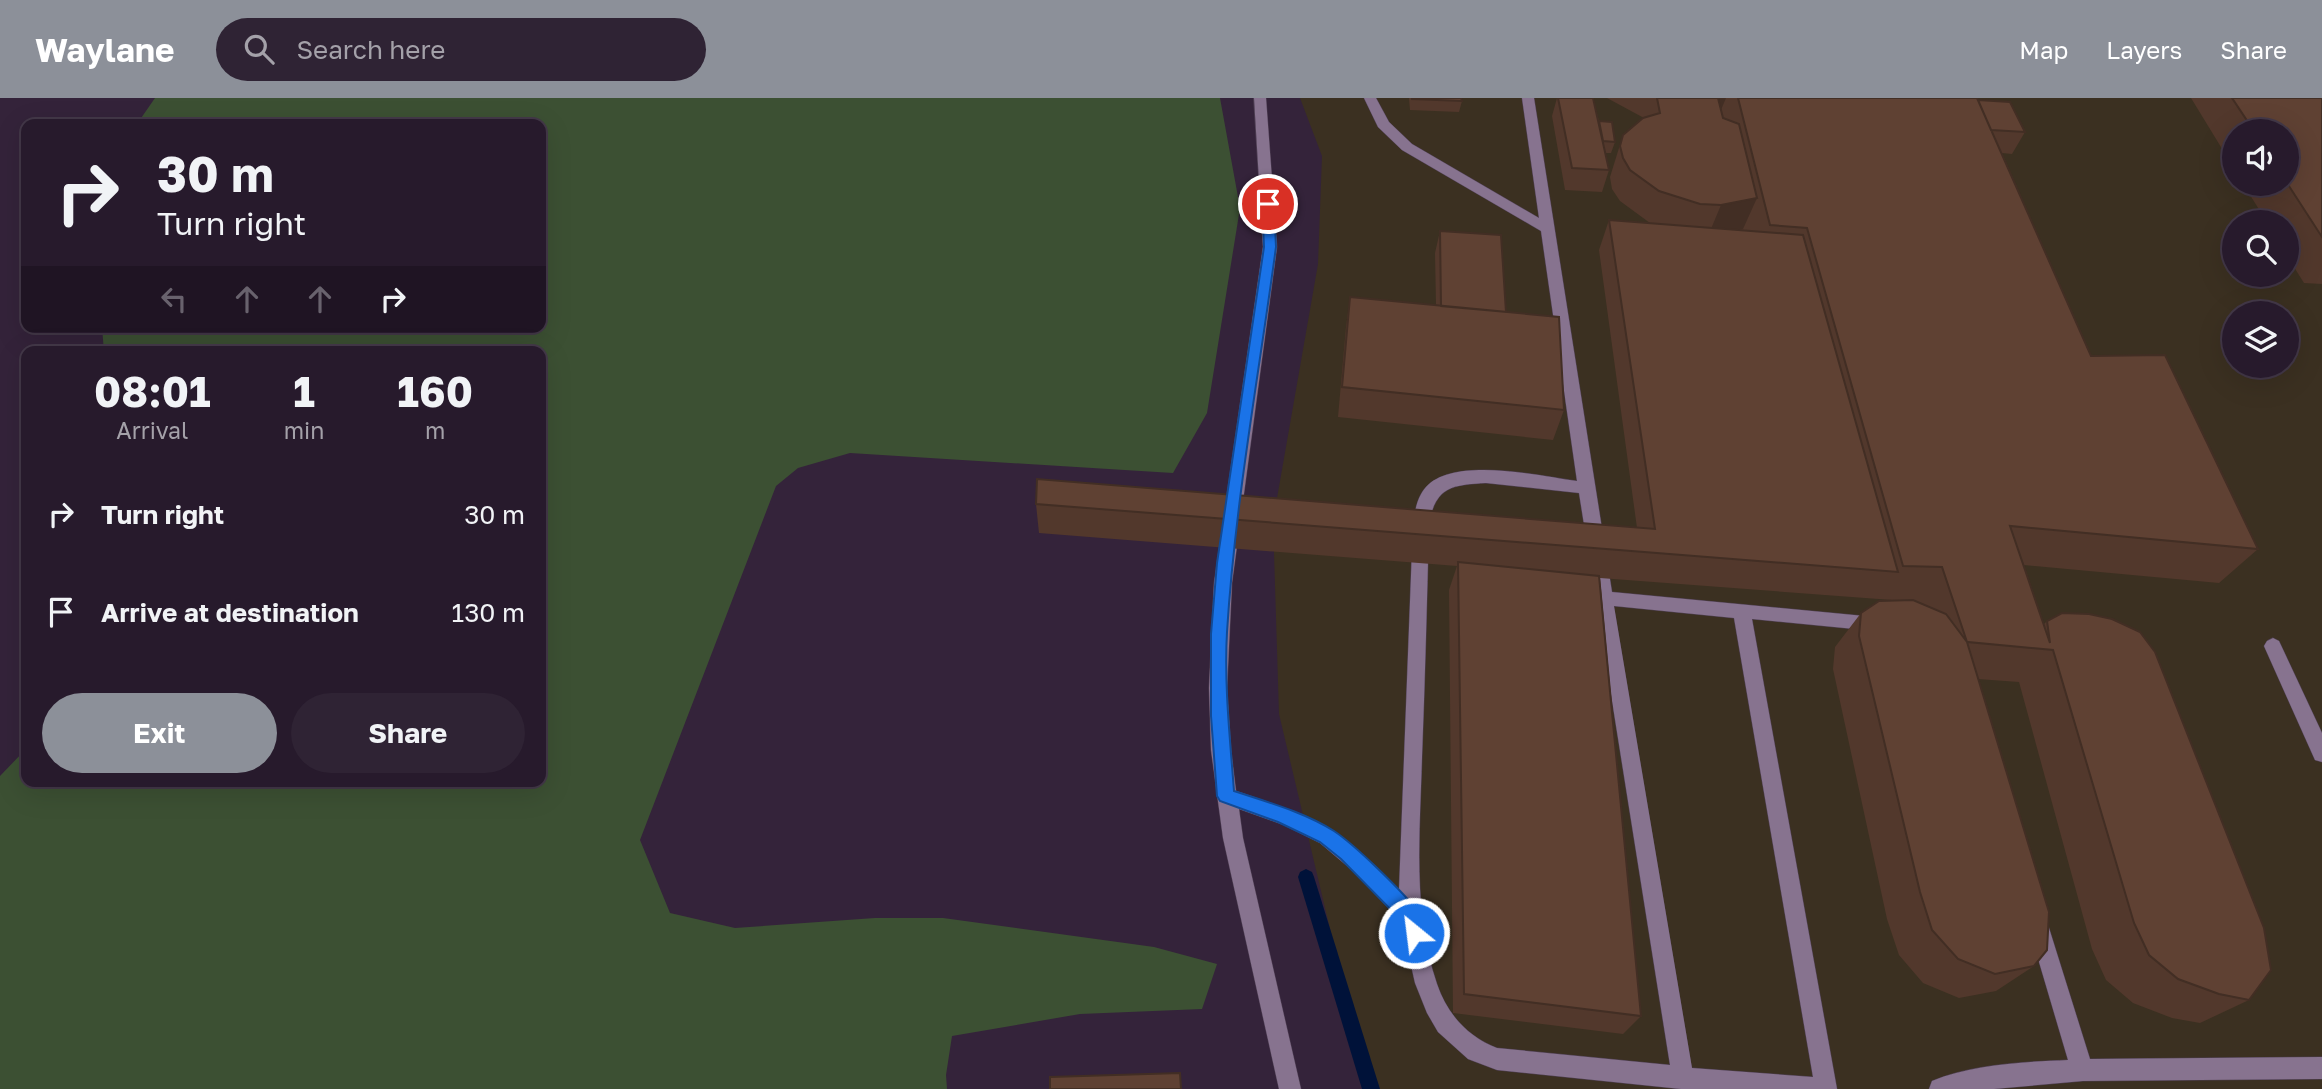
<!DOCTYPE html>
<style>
body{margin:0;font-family:"Golos Text",sans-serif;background:#2f2334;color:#f1f3f6;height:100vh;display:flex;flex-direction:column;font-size:26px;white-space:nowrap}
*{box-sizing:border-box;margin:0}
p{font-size:23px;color:#a4a1a9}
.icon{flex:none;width:38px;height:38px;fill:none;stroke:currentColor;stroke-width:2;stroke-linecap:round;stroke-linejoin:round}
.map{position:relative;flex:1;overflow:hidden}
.panel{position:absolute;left:21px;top:248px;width:525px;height:441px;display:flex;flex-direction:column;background:#271a2c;border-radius:14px;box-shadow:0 7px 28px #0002,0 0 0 2px #433848}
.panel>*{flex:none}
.top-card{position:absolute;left:21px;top:21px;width:525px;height:214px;border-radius:14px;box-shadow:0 7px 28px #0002,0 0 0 2px #433848;background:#271a2c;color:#f1f3f6;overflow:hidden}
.fabs{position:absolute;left:2222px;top:21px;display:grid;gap:14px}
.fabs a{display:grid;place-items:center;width:77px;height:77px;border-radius:50%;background:#271a2c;box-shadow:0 7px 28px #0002,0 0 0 2px #433848;font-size:35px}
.pin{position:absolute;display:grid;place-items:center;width:60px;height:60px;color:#fff;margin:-30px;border:4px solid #fff;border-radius:50%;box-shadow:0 2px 7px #0007}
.me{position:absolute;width:77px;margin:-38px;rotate:331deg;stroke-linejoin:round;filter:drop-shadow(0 0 5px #0008)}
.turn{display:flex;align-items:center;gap:24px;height:147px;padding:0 21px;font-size:32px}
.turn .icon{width:91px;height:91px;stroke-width:2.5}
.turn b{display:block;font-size:49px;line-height:60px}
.lanes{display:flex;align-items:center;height:66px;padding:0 21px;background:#0003;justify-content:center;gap:35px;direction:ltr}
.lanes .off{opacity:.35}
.eta{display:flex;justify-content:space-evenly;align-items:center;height:119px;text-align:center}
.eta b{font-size:42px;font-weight:700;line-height:49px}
.button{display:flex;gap:14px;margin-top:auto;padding:14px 21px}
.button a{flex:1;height:80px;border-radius:42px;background:#8c9099;color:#fff;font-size:28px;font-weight:700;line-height:80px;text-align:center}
.button a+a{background:#2f2334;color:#f1f3f6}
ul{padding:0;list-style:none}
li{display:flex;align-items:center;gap:21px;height:98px;padding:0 21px}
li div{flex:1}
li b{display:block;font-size:26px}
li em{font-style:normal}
header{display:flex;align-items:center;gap:42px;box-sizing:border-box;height:98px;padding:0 35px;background:#8c9099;color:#fff}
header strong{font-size:33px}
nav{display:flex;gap:38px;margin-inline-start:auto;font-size:24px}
.search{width:490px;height:63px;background:#2f2334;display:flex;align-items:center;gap:18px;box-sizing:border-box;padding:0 24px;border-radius:38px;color:#a4a1a9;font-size:26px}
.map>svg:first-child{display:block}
.industrial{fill:#3b3021;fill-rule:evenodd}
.green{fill:#3c5033}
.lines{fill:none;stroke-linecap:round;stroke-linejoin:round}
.stream{fill:#001239;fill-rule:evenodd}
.minor-casing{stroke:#4e3f53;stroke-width:1}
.minor{fill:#87738f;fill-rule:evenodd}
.wall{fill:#52382c}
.shaded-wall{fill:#422e24}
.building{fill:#5f4133;stroke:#422e24;stroke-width:2}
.route{fill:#1a73e8;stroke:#114b97;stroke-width:2}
</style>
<header>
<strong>Waylane</strong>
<div class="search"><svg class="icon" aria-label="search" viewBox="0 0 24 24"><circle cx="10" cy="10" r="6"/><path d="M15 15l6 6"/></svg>Search here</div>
<nav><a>Map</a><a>Layers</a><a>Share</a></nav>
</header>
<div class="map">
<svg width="2322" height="991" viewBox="0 0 2322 991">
<rect width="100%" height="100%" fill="#34233a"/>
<path class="industrial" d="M1300 0H2322V991H1368L1279 616 1273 423 1318 166 1322 58ZM2235 33H2287V86H2235ZM2235 124H2287V177H2235ZM2235 215H2287V268H2235Z"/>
<path class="green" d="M155 0H1220L1240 110 1207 315 1173 375 850 355 798 370 776 388 640 742 670 815 735 830 875 820H943L1154 849 1217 866 1202 911 1080 916 952 938 946 977 947 991H0V678L26 651V684H541V254H104L102 229H541V26H137Z"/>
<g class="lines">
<path class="stream" d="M1306 771 1312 774 1314 779 1380 991H1362L1298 779 1300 774Z"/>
<g class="minor-casing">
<path id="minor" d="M1254 0H1266L1277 149 1232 485 1227 590 1231 652 1236 693C1313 719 1343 732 1399 792L1413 425C1415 413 1417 399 1426 389 1454 358 1540 378 1577 383L1541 133 1402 52 1378 29 1364 0H1376L1389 24 1412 46 1539 120 1522 0H1534L1612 494 1875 519 1881 521 1884 526 1881 531 1875 533 1752 521 1837 991H1681L1497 972 1468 961 1438 934 1427 915 1415 885 1401 823 1353 773 1320 745 1284 727 1239 711 1243 740 1301 991H1279L1223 740 1211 652 1209 590 1214 485 1263 149ZM1486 385 1579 395 1670 967 1497 950C1468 939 1447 916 1437 886 1412 813 1420 735 1422 659 1425 581 1427 503 1429 425 1436 388 1453 387 1486 385ZM1614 508 1734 520 1813 979 1692 970Z
M2273 540 2279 543 2322 635V664L2315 662 2264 548 2267 543Z
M2039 820 2046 823 2049 830 2090 961 2322 959V981L2083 983 1994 991H1929L1932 983C1973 966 2024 964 2068 962L2029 830 2032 823Z"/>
</g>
<use href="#minor" class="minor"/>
</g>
<path class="wall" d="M1409 0H1461L1462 3 1459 14 1410 12Z
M1557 0H1593L1599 23 1615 44 1611 55H1605L1609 72 1602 94 1565 92 1552 18Z
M1607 0H1977L1978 2 2025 34 2012 56 2002 55 2091 258 2258 451 2219 485 2024 467 2044 526 2047 523 2249 902 2200 925 2172 920 2133 905 2106 882 2092 851 2019 584 1978 581 2034 868 1996 893 1959 900 1923 885 1899 857 1887 821 1833 571 1835 549 1861 515 1892 502 1600 480 1641 918 1623 936 1453 915 1449 492 1457 468 1039 435 1036 406 1637 430 1599 152 1609 122 1650 125 1620 103 1612 91 1610 79 1623 37 1644 20Z
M2191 0H2322V186L2304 185 2287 158V124H2267L2243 86H2287V33H2235V72Z
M1440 133 1506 214 1564 312 1553 342 1338 319 1346 229 1350 199 1436 207 1435 155Z"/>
<path class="shaded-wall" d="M1714 0H1726L1718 19Z
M1757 100 1743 131 1708 138 1721 107Z"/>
<path class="building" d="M1412 0H1461L1462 3 1412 1Z
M1558 0H1593L1609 72 1572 70Z
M1657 0H1718L1723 20 1739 26 1757 100 1721 107 1700 106 1659 93 1630 72 1623 60 1620 48 1623 37 1643 20 1660 15Z
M1738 0H1977L2091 258 2165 257 2258 451 2010 428 2050 545 2047 523 2062 515 2089 516 2112 521 2140 534 2155 554 2264 830 2271 872 2249 902 2219 896 2178 881 2149 857 2134 825 2053 552 1967 544 2049 814 2047 852 2034 868 1995 876 1958 861 1932 832 1920 794 1859 538 1861 515 1879 503 1913 502 1946 516 1967 544 1942 469 1903 468 1807 130 1770 127Z
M2232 0H2322V139L2287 85V33H2254Z
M1978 2 2010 4 2025 34 1991 32Z
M1599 23 1612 24 1615 44 1603 43Z
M1609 122 1803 137 1898 474 1036 406 1037 381 1655 431Z
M1440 133 1501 137 1506 214 1441 208Z
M1350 199 1559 219 1564 312 1342 289Z
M1458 464 1599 478 1641 918 1464 896Z
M1180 975 1181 991H1050V979Z"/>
<path class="route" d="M1268 102 1274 106 1276 149C1259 276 1235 405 1227 534 1224 586 1230 640 1234 693 1267 704 1304 714 1334 733 1355 747 1400 791 1416 811 1421 819 1424 833 1421 841L1414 844 1407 841 1402 823 1341 761 1320 744 1278 724 1220 703 1217 698 1211 618V536L1217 465 1264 149 1262 106Z"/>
</svg>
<div class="fabs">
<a><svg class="icon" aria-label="sound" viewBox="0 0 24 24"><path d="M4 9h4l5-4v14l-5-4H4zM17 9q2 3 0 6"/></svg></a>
<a><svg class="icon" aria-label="search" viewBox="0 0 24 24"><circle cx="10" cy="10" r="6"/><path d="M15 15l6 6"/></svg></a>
<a><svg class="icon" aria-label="layers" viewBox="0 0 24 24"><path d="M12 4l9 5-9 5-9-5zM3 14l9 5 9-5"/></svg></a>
</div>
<div class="pin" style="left:1268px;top:106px;background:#d93025"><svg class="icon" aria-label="arrive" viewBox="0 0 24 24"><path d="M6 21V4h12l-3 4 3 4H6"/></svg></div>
<svg class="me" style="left:1414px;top:835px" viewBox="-20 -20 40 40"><circle r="17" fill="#1a73e8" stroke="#fff" stroke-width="3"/><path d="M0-11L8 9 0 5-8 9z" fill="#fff"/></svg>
<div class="top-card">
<div class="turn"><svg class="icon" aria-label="right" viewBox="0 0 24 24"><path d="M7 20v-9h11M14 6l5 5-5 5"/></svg><div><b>30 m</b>Turn right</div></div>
<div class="lanes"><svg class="icon off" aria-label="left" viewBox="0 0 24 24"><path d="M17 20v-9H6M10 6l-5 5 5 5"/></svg><svg class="icon off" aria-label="ahead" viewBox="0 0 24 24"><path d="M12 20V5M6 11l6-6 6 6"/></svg><svg class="icon off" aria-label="ahead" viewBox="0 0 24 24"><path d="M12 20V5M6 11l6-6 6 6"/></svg><svg class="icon" aria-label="right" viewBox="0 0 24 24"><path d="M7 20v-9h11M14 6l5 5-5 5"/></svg></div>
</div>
<section class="panel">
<div class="eta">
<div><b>08:01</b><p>Arrival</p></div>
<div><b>1</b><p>min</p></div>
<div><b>160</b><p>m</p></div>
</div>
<ul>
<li><svg class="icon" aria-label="right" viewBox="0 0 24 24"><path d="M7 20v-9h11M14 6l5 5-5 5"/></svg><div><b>Turn right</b></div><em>30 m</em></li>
<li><svg class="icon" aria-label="arrive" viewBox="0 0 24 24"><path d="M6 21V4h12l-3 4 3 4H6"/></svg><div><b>Arrive at destination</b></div><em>130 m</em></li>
</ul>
<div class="button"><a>Exit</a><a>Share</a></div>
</section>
</div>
